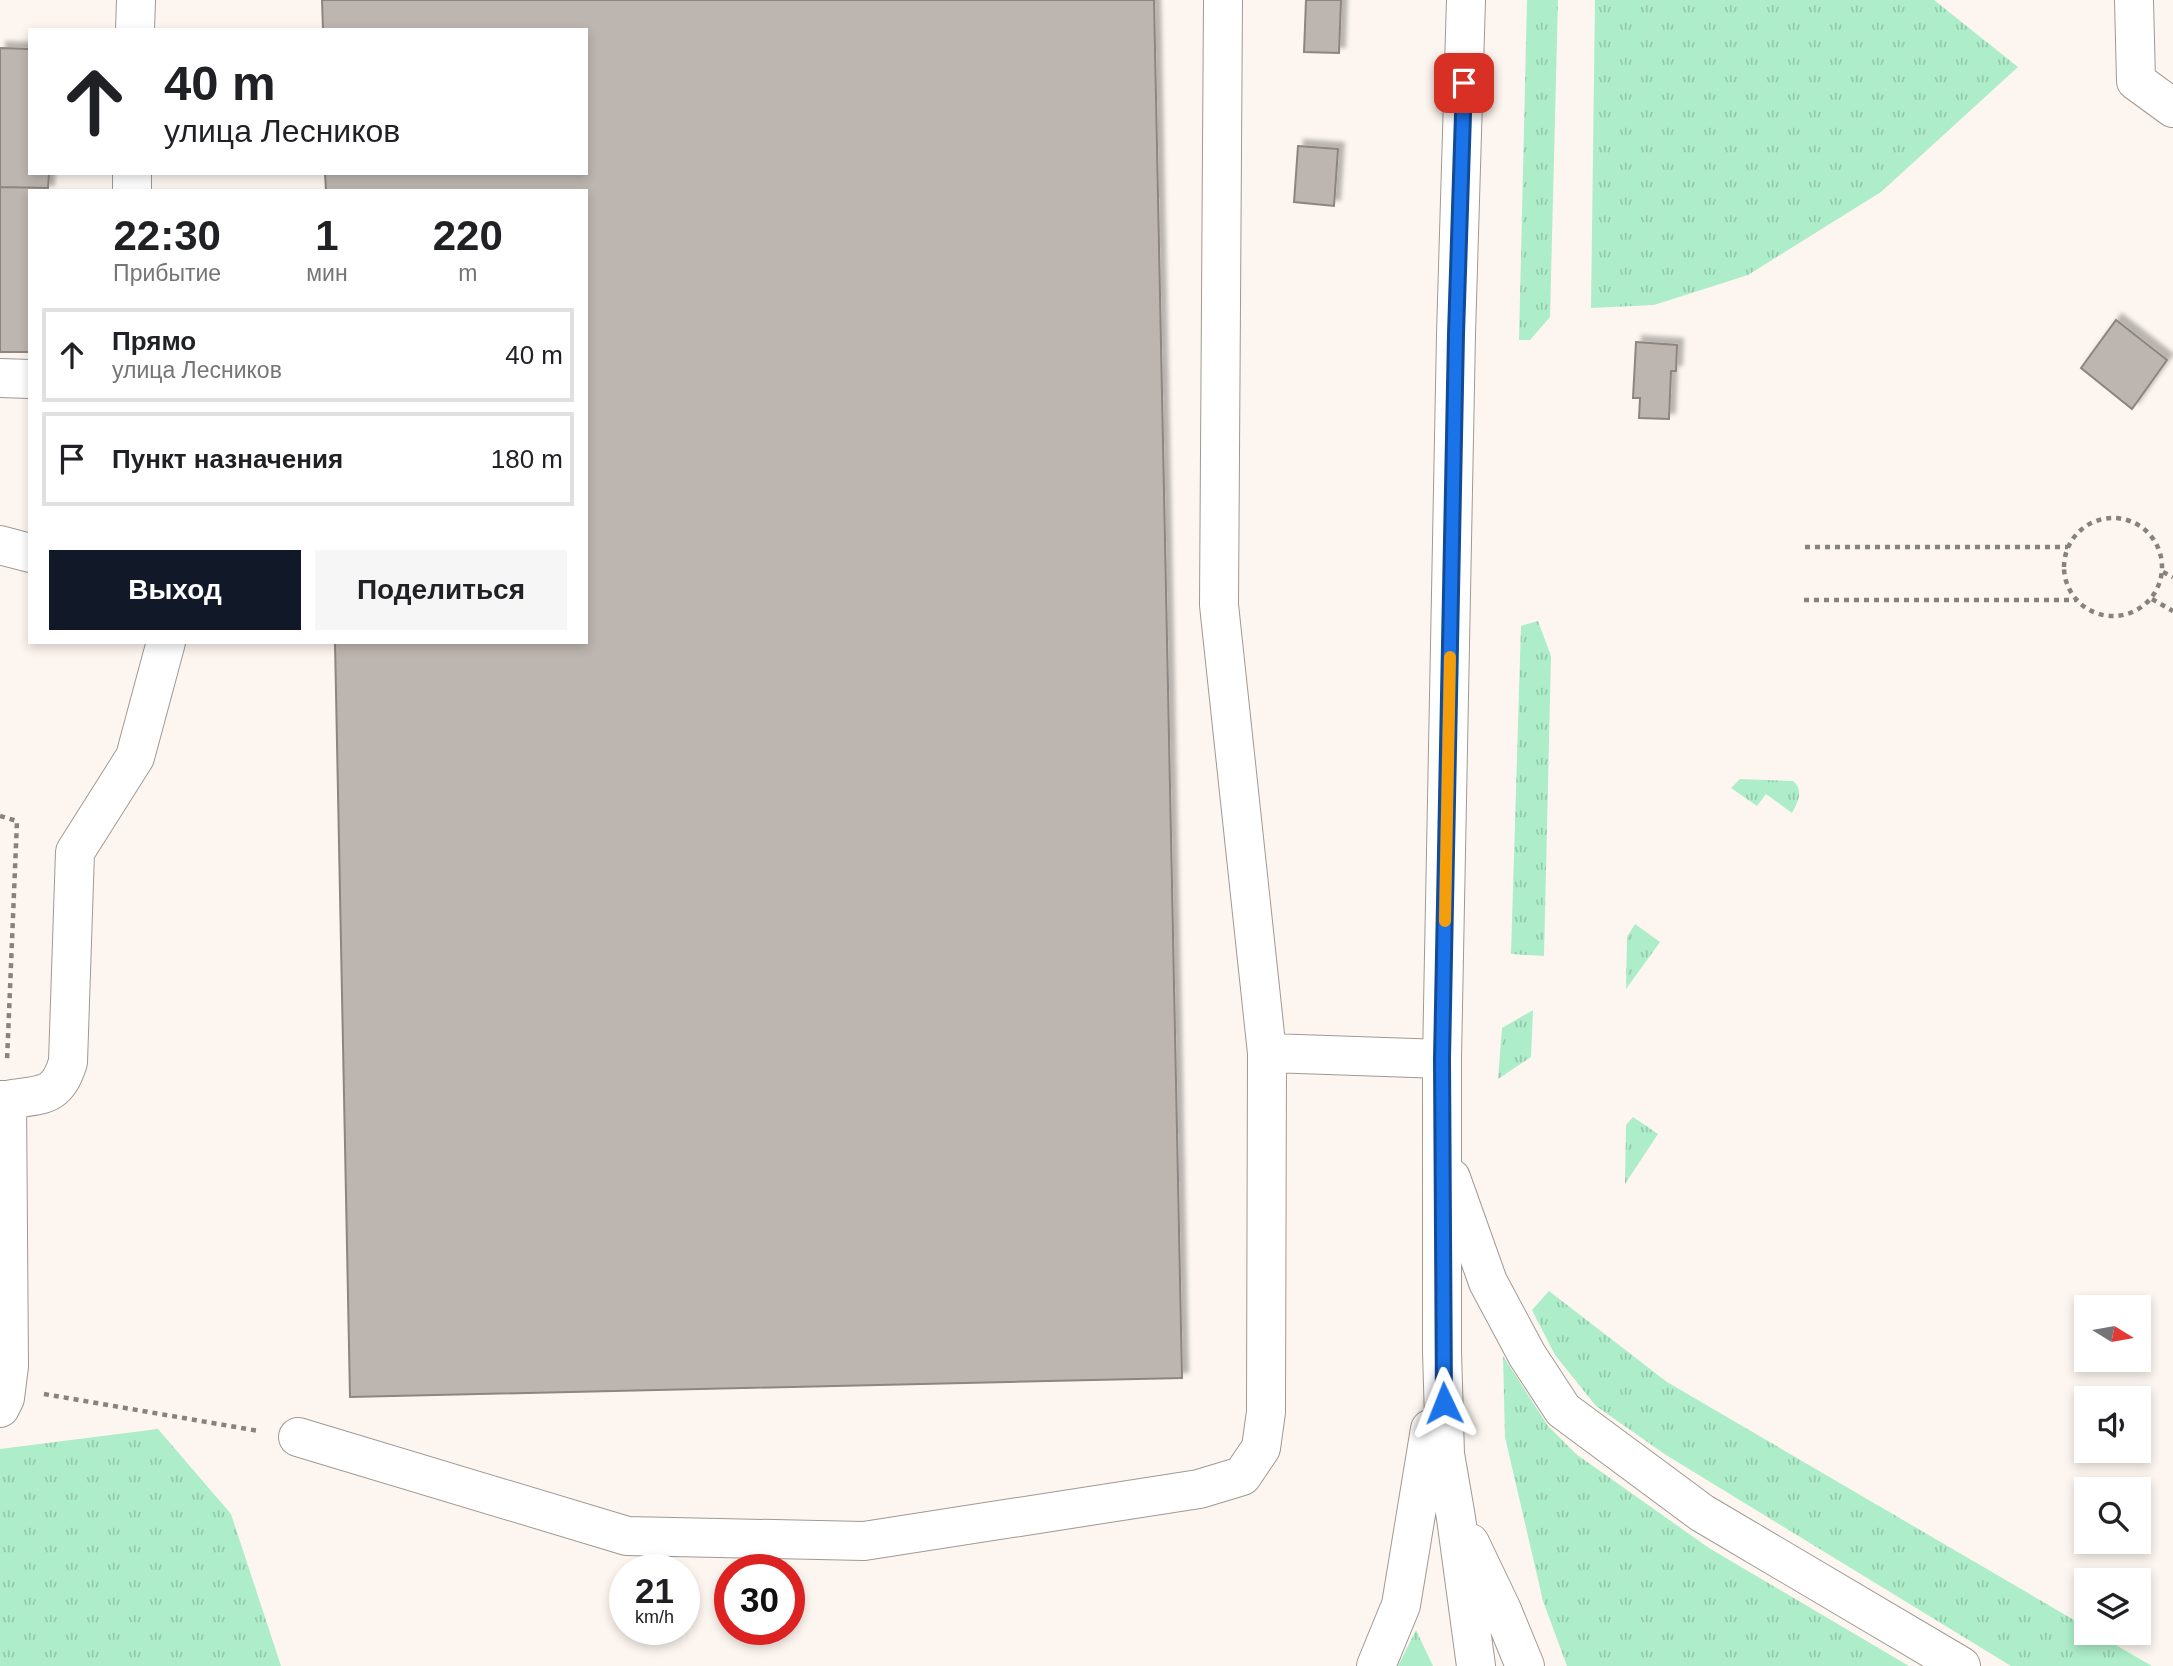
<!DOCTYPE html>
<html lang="ru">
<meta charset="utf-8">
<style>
body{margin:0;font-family:Arial,sans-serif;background:#f6f6f6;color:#202124;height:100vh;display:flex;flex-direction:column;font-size:26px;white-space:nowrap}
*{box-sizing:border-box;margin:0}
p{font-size:23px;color:#757577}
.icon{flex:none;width:38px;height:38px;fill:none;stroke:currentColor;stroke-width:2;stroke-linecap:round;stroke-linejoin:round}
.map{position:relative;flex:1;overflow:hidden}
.sheet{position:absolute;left:28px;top:189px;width:560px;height:455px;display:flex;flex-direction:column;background:#fff;border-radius:0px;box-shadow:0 4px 10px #0003}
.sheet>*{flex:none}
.banner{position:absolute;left:28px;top:28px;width:560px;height:147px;border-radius:0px;box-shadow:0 4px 10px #0003;background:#fff;color:#202124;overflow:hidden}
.needle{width:46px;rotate:101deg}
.tools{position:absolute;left:2074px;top:1295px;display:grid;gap:14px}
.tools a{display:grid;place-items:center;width:77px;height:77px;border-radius:0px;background:#fff;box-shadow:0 4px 10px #0003;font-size:35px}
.speed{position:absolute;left:609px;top:1554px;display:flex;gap:14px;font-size:35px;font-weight:700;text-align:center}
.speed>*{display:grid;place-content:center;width:91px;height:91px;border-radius:50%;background:#fff;box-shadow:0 4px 10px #0003;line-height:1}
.speed small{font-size:18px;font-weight:400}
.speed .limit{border:10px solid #d22;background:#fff;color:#111}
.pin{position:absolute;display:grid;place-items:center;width:60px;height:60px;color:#fff;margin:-30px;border-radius:14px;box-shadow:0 4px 10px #0006}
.me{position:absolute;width:77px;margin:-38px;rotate:358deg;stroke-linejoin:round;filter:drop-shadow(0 0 5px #0008)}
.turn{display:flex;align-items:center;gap:24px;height:147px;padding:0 21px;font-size:32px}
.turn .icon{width:91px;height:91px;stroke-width:2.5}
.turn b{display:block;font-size:49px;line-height:60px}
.eta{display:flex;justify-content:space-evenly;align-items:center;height:119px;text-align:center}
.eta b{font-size:42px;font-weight:800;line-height:49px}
.button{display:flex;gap:14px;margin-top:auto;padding:14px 21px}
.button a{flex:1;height:80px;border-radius:0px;background:#111827;color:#fff;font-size:28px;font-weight:800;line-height:80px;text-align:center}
.button a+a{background:#f6f6f6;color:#202124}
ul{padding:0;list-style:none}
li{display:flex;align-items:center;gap:21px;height:94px;margin:0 14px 10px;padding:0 7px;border:4px solid #e0e0e0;border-radius:0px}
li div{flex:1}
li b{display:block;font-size:26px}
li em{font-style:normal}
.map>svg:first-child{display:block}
.grass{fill:url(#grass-tufts)}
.building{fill:#bdb6b0;stroke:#8c8580;stroke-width:2;filter:url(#shadow)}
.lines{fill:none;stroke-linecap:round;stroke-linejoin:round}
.minor-casing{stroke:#a09993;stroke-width:40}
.path{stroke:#86827e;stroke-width:4.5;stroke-dasharray:5 5;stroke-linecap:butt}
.minor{stroke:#fff;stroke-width:38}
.route-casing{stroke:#114b97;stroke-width:18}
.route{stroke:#1a73e8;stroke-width:12}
.slow{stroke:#f59e0b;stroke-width:12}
</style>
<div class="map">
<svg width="2173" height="1666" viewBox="0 0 2173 1666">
<defs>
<pattern id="grass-tufts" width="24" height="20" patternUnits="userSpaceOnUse" patternTransform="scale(1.75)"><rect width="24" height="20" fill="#adedc9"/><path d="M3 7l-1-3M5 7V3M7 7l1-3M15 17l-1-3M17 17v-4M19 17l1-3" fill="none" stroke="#94caac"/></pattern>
<filter id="shadow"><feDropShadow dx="6" dy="-6" stdDeviation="2" flood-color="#0004"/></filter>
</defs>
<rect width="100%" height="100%" fill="#fdf6f0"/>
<path class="grass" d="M1527 0H1558L1550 317 1530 340H1519Z
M1595 0H1934L2018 67 1881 192 1748 275 1654 305 1591 308Z
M1538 621 1551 656 1544 956 1511 954 1521 626Z
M1740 779 1793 781C1804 790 1798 802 1792 813L1766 794 1757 806 1731 788Z
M1635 924 1660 942 1626 989 1627 937Z
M1533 1010 1531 1057 1498 1079 1502 1028Z
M1633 1117 1658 1134 1625 1184 1626 1125Z
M1549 1291 1667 1382 2086 1627V1633H2095L2152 1666H2011L1666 1455 1596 1406 1555 1355 1532 1310Z
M1503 1356 1548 1426 1576 1454 1709 1548 1909 1666H1567L1543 1601 1505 1437Z
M158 1429 231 1514 281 1666H0V1449Z
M1416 1630 1433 1666H1398Z"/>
<path class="building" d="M322 0H1154L1182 1378 350 1397 335 642H586V191H326L325 173H586V30H323Z
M1306 0H1341L1339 53 1304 52Z
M0 48 30 49V173H49L48 188 0 187Z
M1298 146 1338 149 1334 206 1294 202Z
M0 187 48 188V191H30V352H0Z
M2116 320 2167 360 2132 409 2081 368Z
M1636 342 1677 345 1676 371H1671L1669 419 1639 418 1640 398H1633Z"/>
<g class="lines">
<g class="minor-casing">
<path id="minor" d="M1223 0 1219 605 1267 1053 1442 1059
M1466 0 1456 334 1442 1059V1351L1445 1454 1456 1518 1476 1666
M2134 0 2136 81 2173 108
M135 30 136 0
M132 191V173
M0 378 30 379
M0 545 30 553
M0 1100H7L9 1366 5 1398 0 1408
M7 1100C41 1094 57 1099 68 1062L75 852 135 757 166 642
M1451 1178 1488 1282 1527 1355 1563 1410 1702 1513 1961 1666
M298 1437 627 1536 864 1541 1199 1489 1242 1476 1261 1448 1266 1412 1267 1053
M1470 1543 1502 1610 1525 1666
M1376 1666 1401 1605 1430 1429"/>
</g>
<path class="path" d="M2064 567a49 49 0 1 1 98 0a49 49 0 1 1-98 0Z
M1805 547H2068
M2163 572 2173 577
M2152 599 2173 611
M1804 600H2076
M0 816 17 821 7 1061
M44 1394 259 1431"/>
<use href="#minor" class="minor"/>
</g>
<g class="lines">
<g class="route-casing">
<path id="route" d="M1444 1403 1442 1059 1456 334 1464 83"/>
</g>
<use href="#route" class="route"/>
<path class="slow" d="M1445 921 1450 657"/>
</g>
</svg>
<div class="tools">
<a><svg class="needle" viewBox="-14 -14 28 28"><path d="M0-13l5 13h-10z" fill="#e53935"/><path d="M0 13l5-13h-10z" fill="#757577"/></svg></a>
<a><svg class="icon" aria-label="sound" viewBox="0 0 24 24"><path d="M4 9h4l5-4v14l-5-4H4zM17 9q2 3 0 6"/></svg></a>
<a><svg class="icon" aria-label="search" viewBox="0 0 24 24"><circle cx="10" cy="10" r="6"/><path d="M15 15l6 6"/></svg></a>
<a><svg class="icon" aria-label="layers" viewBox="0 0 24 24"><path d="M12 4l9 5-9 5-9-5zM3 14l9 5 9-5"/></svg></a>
</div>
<div class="speed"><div>21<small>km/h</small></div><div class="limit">30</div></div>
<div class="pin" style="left:1464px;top:83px;background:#d93025"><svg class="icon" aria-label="arrive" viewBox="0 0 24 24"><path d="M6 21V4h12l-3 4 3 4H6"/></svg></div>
<svg class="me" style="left:1444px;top:1403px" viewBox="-20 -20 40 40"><path d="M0-17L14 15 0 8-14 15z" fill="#1a73e8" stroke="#fff" stroke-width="4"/></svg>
<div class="banner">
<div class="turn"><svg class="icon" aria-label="ahead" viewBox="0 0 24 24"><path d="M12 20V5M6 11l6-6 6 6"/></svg><div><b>40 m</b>улица Лесников</div></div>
</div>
<section class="sheet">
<div class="eta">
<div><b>22:30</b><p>Прибытие</p></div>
<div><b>1</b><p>мин</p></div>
<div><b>220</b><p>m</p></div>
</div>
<ul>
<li><svg class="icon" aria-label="ahead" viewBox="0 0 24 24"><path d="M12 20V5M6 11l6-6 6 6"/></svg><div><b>Прямо</b><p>улица Лесников</p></div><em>40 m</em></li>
<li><svg class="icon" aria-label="arrive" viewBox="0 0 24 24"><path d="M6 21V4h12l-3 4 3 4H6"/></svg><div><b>Пункт назначения</b></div><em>180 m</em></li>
</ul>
<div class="button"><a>Выход</a><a>Поделиться</a></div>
</section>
</div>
